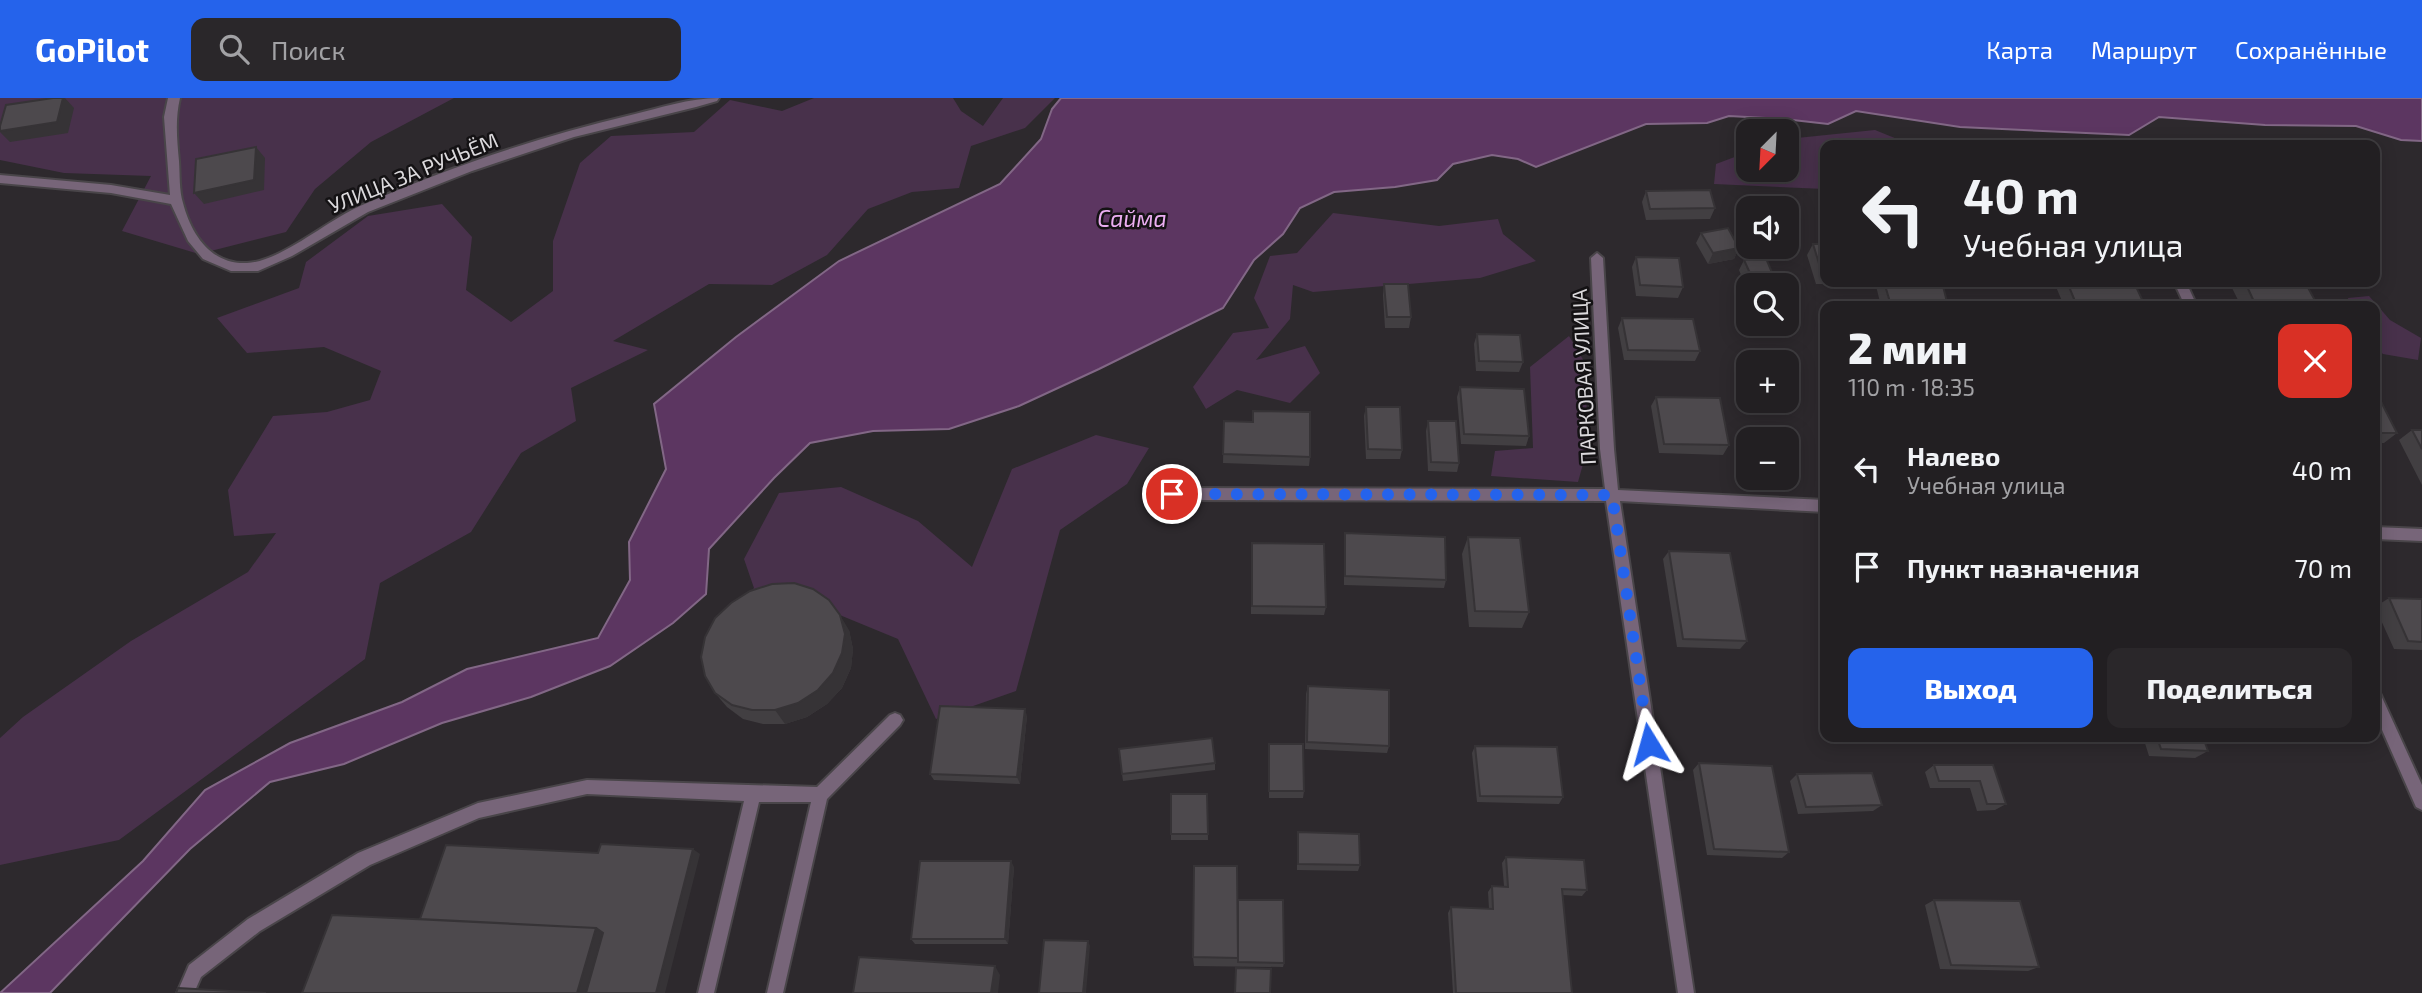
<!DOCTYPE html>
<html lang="ru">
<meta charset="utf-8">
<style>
body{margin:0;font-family:"Exo 2",sans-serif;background:#2a272a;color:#f1f3f6;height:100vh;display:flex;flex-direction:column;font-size:26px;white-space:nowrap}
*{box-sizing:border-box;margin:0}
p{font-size:23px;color:#a2a2a5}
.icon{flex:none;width:38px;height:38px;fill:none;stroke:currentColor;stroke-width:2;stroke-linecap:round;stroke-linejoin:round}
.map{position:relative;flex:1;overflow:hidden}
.details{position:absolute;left:1820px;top:203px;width:560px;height:441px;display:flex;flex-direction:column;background:#221f22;border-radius:14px;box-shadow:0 4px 18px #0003,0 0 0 2px #3f3d40}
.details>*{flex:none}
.guide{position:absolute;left:1820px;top:42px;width:560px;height:147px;border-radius:14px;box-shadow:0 4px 18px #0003,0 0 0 2px #3f3d40;background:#221f22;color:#f1f3f6;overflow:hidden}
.needle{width:46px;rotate:204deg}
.buttons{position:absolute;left:1736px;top:21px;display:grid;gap:14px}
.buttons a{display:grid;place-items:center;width:63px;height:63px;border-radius:14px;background:#221f22;box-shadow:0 4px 18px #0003,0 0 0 2px #3f3d40;font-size:35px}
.pin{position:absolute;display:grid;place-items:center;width:60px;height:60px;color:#fff;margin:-30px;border:4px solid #fff;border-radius:50%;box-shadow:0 2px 7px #0007}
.me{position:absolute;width:77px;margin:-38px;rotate:352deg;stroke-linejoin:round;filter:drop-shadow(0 0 5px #0008)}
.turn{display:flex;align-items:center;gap:24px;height:147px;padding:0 28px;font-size:32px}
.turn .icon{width:91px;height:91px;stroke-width:2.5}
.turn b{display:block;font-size:49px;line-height:60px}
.round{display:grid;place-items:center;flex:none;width:74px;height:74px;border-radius:14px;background:#2a272a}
.head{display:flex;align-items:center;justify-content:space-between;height:119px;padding:0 28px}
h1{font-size:42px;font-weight:800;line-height:52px}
.action{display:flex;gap:14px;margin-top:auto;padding:14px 28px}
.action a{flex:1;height:80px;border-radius:14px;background:#2563eb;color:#fff;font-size:28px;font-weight:800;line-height:80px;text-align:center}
.action a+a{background:#2a272a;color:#f1f3f6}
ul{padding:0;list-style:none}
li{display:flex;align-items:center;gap:21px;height:98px;padding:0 28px}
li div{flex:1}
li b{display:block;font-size:26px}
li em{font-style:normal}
header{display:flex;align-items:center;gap:42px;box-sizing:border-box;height:98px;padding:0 35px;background:#2563eb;color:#fff}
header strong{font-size:33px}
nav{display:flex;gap:38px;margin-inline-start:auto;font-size:24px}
.search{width:490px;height:63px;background:#2a272a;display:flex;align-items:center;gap:18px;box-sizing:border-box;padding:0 24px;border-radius:14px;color:#a2a2a5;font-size:26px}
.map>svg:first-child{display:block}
.green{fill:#48314b}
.water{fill:#5c3661;stroke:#826786;stroke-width:2}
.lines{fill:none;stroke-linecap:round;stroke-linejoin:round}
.service-casing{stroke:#494549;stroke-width:4}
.minor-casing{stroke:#494549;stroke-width:4}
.service{fill:#776579;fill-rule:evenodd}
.minor{fill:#776579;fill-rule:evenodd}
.wall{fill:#423f42}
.shaded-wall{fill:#363336}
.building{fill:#4d494d;stroke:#363336;stroke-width:2}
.route{stroke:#2563eb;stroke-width:12;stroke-dasharray:0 21.6}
.labels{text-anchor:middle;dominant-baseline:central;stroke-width:5;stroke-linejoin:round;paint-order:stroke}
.street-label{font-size:21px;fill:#dbd9dc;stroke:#141214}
.water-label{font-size:23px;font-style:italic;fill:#ebaef2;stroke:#141214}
</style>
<header>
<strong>GoPilot</strong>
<div class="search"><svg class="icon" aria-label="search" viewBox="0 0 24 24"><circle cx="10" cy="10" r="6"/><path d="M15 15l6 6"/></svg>Поиск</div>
<nav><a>Карта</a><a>Маршрут</a><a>Сохранённые</a></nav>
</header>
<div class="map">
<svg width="2422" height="895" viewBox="0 0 2422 895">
<rect width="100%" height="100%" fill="#2d292d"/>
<path class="green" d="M0 0H454L371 44 315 91 286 134 199 156 122 133 151 78 64 75 0 62Z
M814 0H953L961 13 983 28 1003 0H1055L1025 30 971 48 959 90 912 94 868 111 827 157 772 187 709 186 613 243 648 252 571 290 576 323 521 355 471 434 380 485 365 561 119 742 0 767V640L23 619 131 543 248 474 276 435 234 438 228 392 273 318 327 314 370 302 381 273 324 249 247 255 217 220 299 190 306 164 368 118 442 106 472 139 466 192 511 224 553 193V143L580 65 611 38 694 34 730 2 782 13Z
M1875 32 1912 47H1825V91L1714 86 1716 66 1748 54V72H1787V41Z
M1333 115 1439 128 1498 121 1503 136 1536 163 1480 180 1313 194 1293 187 1290 221 1256 262 1305 248 1320 275 1290 305 1237 292 1206 311 1193 289 1233 235 1269 230 1254 200 1270 158 1297 155Z
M2369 198 2390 222 2421 240 2418 262 2383 256 2375 249V208H2350L2348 200Z
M1569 238 1585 265 1588 348 1578 384 1491 378 1495 353 1533 350 1530 269Z
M1096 337 1149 350 1127 386 1060 432 1016 593 936 621 898 541 813 506 727 523 754 490 744 461 779 395 841 389 918 423 972 469 1012 371Z"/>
<path class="water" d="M1061 0H2422V43L2401 42 2356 28 2265 27 2159 19 2129 37 1960 29 1856 13 1828 26 1784 21 1729 18 1707 25 1646 26 1536 69 1518 61 1492 57 1453 66 1437 82 1395 89 1334 94 1300 110 1283 136 1254 162 1223 210 1099 271 1019 308 949 331 873 333 810 345 774 380 709 451 706 496 673 525 610 568 531 599 442 625 344 666 270 684 190 751 50 895H0L143 763 205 692 290 645 402 604 467 571 598 540 630 482 629 444 666 371 654 306 736 239 839 163 1000 86 1041 41 1052 11Z"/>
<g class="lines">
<g class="service-casing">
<path id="service" d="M168 0H180C175 22 177 41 179 63 180 77 179 92 183 105 191 136 211 167 247 165 280 164 328 122 360 108 447 70 538 39 631 17 660 10 689 0 719 0L717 3 696 9 574 39 472 73 368 114 292 158 258 173H231L203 161 188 143 171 106 111 95 0 85V77L111 87 170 97 164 19Z
M895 615 900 617 903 622 900 627 827 701 783 895H767L811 704H759L714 895H698L744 703 587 696 479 720 370 767 260 833 201 879 194 895H177L189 867 248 821 358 755 478 705 587 682 817 689 890 617Z"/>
</g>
<g class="minor-casing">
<path id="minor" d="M1597 155 1603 160 1614 351 1618 392 1825 402V414L1620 403 1694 895H1678L1606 403 1172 402 1167 400 1165 396 1167 392 1172 390 1605 391 1600 351 1591 160Z
M2174 184H2186L2197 208H2185Z
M2375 429 2422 431V443L2375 441Z
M2375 593 2380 595 2422 687V712L2416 709 2375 616Z"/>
</g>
<use href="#service" class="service"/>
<use href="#minor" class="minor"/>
</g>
<path class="wall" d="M1646 93 1715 110 1710 121 1646 122 1642 104Z
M1772 106H1791L1797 123 1791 134H1787V110H1770Z
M1701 135 1739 150 1734 161 1708 166 1696 145Z
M1813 146H1825V184H1865L1864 186H1816L1807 157Z
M1636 159 1683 189 1678 200 1636 198 1632 169Z
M1744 162 1775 182 1772 187H1748V194L1739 172Z
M1875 184H1942L1948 208H1881Z
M2054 184H2134L2145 208H2064Z
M2239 184H2305L2318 208H2241L2232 190Z
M1384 186 1411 219 1409 230H1385L1383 197Z
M1622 220 1700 253 1695 263 1624 262 1618 230Z
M1477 236 1523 264 1519 274 1476 273 1474 246Z
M1460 289 1529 338 1526 348 1461 346 1457 299Z
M2375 292 2397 335 2384 345H2375Z
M1656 299 1729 347 1723 357 1659 355 1651 308Z
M1366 309 1402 352 1400 361H1366L1364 318Z
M1224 323 1310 359 1309 368 1223 365Z
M1428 323 1459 365 1457 374 1428 373 1426 333Z
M2412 332H2422V387L2399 342Z
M1345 435 1446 482 1444 490 1344 487V444Z
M1468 439 1529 514 1522 530 1469 529 1462 456Z
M1251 453 1326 509 1324 517 1251 516Z
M1669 453 1747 543 1740 551 1677 549 1663 461Z
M1825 473V508L1819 481Z
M2389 500 2422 501V552L2394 551 2375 509Z
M849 532 853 551 851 570 842 590 827 606 807 619 785 626H763L743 621 727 609 715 595Z
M1308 588 1389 648 1387 655 1305 651 1306 596Z
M1027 618 1020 686 934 682 930 676Z
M2143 639H2203L2208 653 2195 660 2149 658Z
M1269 646 1304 693 1303 700H1269Z
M1475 648 1563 699 1559 706 1477 704 1472 655Z
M1215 665V672L1123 683 1122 676Z
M1699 665 1789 754 1782 760 1707 757 1693 672Z
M1934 667H1993L2006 706 1995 712 1977 713 1970 690H1930L1925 674Z
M1797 676 1882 707 1873 713 1798 716 1790 683Z
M1207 696 1208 742H1171V736Z
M1298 734 1360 767 1358 773 1297 772V740Z
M1506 759 1587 792 1582 798 1562 797 1572 895H1453L1448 815 1451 809 1489 811 1488 794 1492 788H1504L1502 765Z
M1014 769 1008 846H915L911 841Z
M1238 802 1284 865 1283 869 1194 868 1193 859Z
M1934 802 2039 869 2028 873 1940 871 1925 807Z"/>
<path class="shaded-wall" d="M63 0H65L74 10 68 35 10 44 0 34V33Z
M256 49 265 60 264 92 204 106 194 95Z
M1739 150 1734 161 1708 166 1713 155Z
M840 517 849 532 853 551 851 570 842 590 827 606 807 619 785 626 775 612Z
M1025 611 1027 618 1020 686 1017 679Z
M693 751 700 756 665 895H656Z
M1011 763 1014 769 1008 846 1005 841Z
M596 830 611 840 596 895H577Z
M1088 843 1090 848 1086 895H1083Z
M995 868 1000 877 998 895H991Z"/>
<path class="building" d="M53 0H63L57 24 0 33V28L6 7Z
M256 49 254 82 194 95 196 61Z
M1710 92 1715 110 1650 111 1646 93Z
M1772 106H1791L1797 123 1787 124V110H1773Z
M1728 130 1739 150 1713 155 1701 135Z
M1813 146H1825V175H1822Z
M1636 159 1679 160 1683 189 1640 187Z
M1766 160 1775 182 1754 184 1744 162Z
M1884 184H1942L1948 208 1890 204Z
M2067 184H2134L2145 208H2077Z
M2245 184H2305L2318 208H2256Z
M1384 186H1408L1411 219H1387Z
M1622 220 1693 221 1700 253 1628 252Z
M1477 236 1520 237 1523 264 1479 263Z
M1460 289 1524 291 1529 338 1464 336Z
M2375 292 2397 335H2375Z
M1656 299 1720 300 1729 347 1664 346Z
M1366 309H1400L1402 352 1368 351Z
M1253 313 1310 314V359L1223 356 1224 323 1253 324Z
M1428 323H1456L1459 365 1431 364Z
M2412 332H2422V351Z
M1345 435 1445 439 1446 482 1345 478Z
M1468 439 1520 440 1529 514 1475 513Z
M1252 445 1324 446 1326 509 1252 508Z
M1669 453 1730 455 1747 543 1683 541Z
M794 485 813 491 829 502 840 517 845 536 842 555 833 575 818 592 798 605 775 612H752L732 607 715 595 705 578 701 559 705 539 715 520 731 505 750 493 772 486Z
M2389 500 2422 501V544L2408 543Z
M1308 588 1389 592V648L1307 644Z
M940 608 1025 611 1017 679 930 676Z
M2157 639H2203L2208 653 2161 651Z
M1212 640 1215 665 1122 676 1119 651Z
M1269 646H1303L1304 693H1269Z
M1475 648 1557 649 1563 699 1480 698Z
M1699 665 1772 668 1789 754 1714 751Z
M1934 667H1993L2006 706H1987L1980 683H1939Z
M1872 675 1882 707 1806 709 1797 676Z
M1171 696H1207L1208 736H1171Z
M1298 734 1359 736 1360 767 1298 766Z
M601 746 693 751 656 895H586L603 835 596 830 420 821 446 747 598 755Z
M1506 759 1584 762 1587 792 1562 791 1572 895H1456L1451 809 1493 811 1492 788 1508 789Z
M920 763H1011L1005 841H911Z
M1194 768H1237L1238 860 1193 859Z
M1238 802H1283L1284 865 1238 864Z
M1934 802 2020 803 2039 869 1951 867Z
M332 817 596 830 577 895H302Z
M1044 842 1088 843 1083 895H1039Z
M859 859 995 868 991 895H853Z
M1236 870 1271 871 1270 895H1235Z
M178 890 266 895H176Z"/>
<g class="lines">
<path class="route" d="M1172 396 1612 397 1649 646"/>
</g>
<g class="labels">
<g class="street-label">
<text transform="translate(413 74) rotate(-22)">УЛИЦА ЗА РУЧЬЁМ</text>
<text transform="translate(1583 279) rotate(-93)">ПАРКОВАЯ УЛИЦА</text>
</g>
<g class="water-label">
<text x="1132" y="120">Сайма</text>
</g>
</g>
</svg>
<div class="buttons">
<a><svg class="needle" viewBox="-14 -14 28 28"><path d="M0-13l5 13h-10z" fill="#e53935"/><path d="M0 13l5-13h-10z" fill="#a2a2a5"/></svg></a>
<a><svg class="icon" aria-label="sound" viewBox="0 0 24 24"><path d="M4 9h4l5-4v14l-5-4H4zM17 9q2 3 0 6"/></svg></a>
<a><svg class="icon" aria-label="search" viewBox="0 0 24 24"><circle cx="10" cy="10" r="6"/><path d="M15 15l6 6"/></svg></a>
<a>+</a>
<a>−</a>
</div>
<div class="pin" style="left:1172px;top:396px;background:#d93025"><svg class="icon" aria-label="arrive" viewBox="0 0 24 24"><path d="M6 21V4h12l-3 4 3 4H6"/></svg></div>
<svg class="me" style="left:1649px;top:646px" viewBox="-20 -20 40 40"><path d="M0-17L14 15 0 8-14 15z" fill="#2563eb" stroke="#fff" stroke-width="4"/></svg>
<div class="guide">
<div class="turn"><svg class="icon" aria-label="left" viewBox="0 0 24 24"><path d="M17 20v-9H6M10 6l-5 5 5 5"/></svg><div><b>40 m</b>Учебная улица</div></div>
</div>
<section class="details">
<div class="head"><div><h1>2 мин</h1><p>110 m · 18:35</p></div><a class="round" style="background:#d93025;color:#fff"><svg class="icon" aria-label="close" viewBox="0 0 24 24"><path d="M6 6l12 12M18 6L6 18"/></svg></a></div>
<ul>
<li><svg class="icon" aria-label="left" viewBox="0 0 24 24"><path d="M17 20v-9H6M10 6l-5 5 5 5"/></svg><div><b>Налево</b><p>Учебная улица</p></div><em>40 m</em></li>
<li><svg class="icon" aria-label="arrive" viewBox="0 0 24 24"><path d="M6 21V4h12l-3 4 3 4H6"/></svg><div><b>Пункт назначения</b></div><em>70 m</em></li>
</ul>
<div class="action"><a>Выход</a><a>Поделиться</a></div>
</section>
</div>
